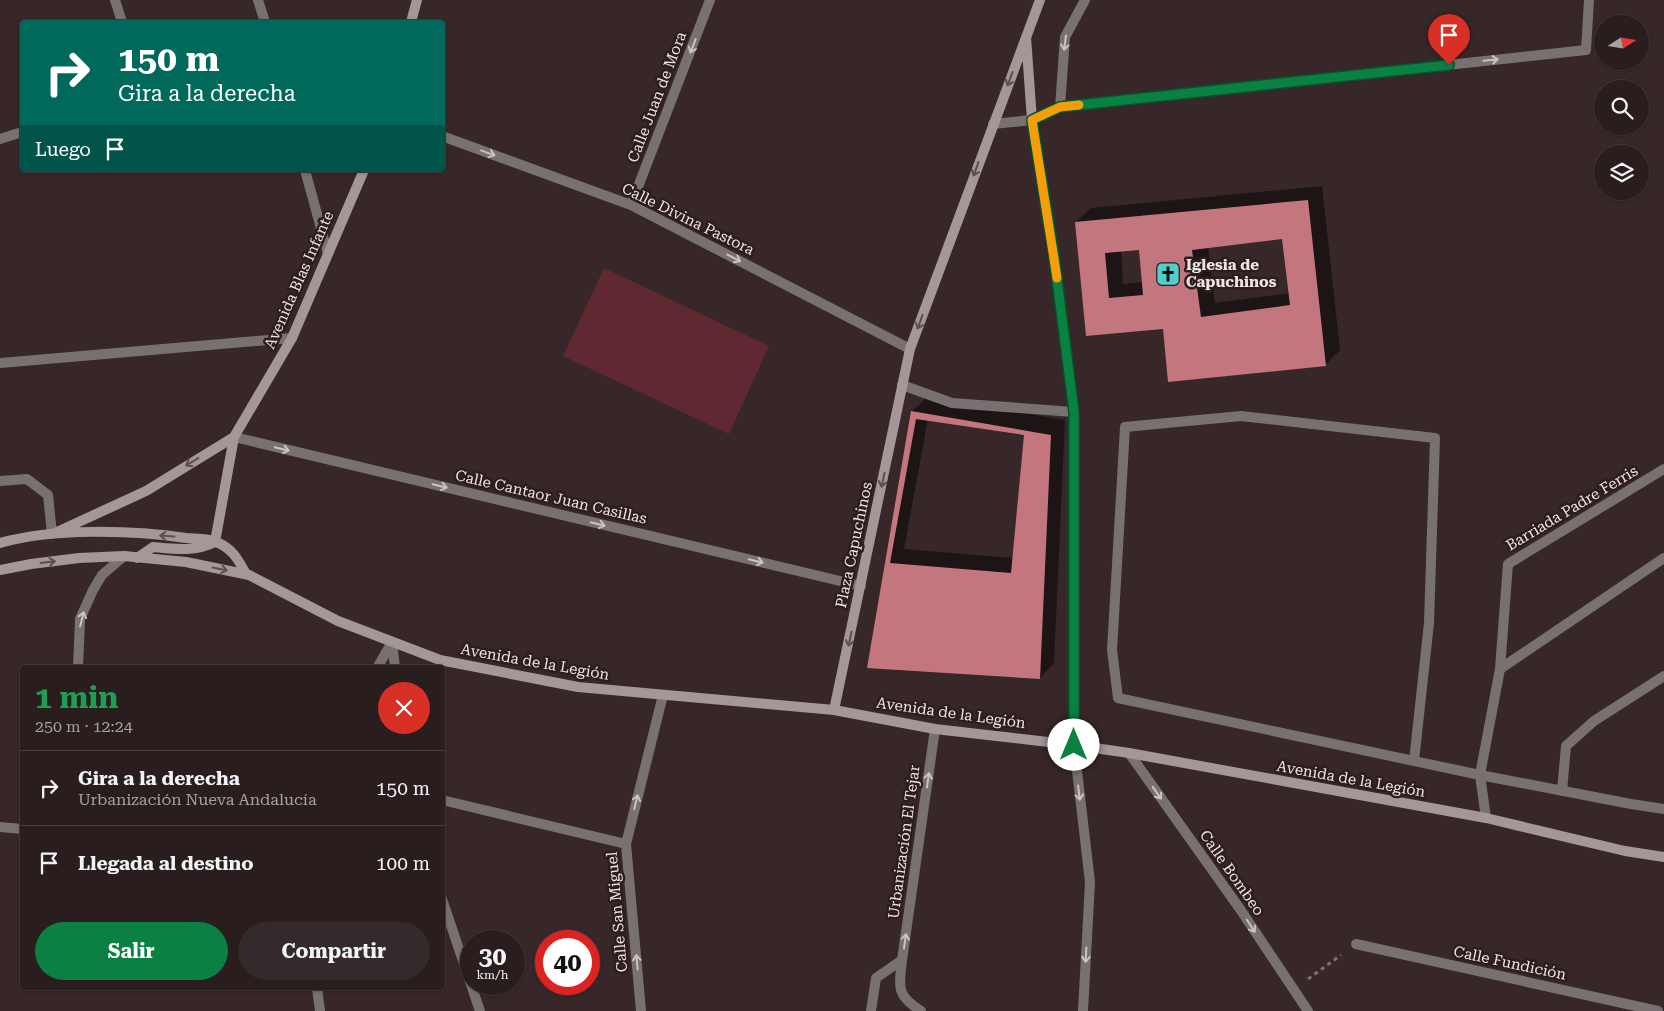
<!DOCTYPE html>
<html lang="es">
<meta charset="utf-8">
<style>
body{margin:0;font-family:"Roboto Serif",serif;background:#352a2b;color:#f1f3f6;height:100vh;display:flex;flex-direction:column;font-size:19px;white-space:nowrap}
*{box-sizing:border-box;margin:0}
p{font-size:16px;color:#a5a2a4}
.icon{flex:none;width:28px;height:28px;fill:none;stroke:currentColor;stroke-width:2;stroke-linecap:round;stroke-linejoin:round}
.map{position:relative;flex:1;overflow:hidden}
.details{position:absolute;left:20px;top:665px;width:425px;height:325px;display:flex;flex-direction:column;background:#291d1e;border-radius:5px;box-shadow:0 1px 4px #0004,0 0 0 1px #453b3c}
.details>*{flex:none}
.banner{position:absolute;left:20px;top:20px;width:425px;height:152px;border-radius:5px;box-shadow:0 1px 4px #0004,0 0 0 1px #453b3c;background:#00695c;color:#fff;overflow:hidden}
.needle{width:32px;rotate:78deg}
.controls{position:absolute;left:1594px;top:15px;display:grid;gap:10px}
.controls a{display:grid;place-items:center;width:55px;height:55px;border-radius:50%;background:#291d1e;box-shadow:0 1px 4px #0004,0 0 0 1px #453b3c;font-size:25px}
.speed{position:absolute;left:460px;top:930px;display:flex;gap:10px;font-size:25px;font-weight:700;text-align:center}
.speed>*{display:grid;place-content:center;width:65px;height:65px;border-radius:50%;background:#291d1e;box-shadow:0 1px 4px #0004,0 0 0 1px #453b3c;line-height:1}
.speed small{font-size:12px;font-weight:400}
.speed .limit{border:8px solid #d22;background:#fff;color:#111}
.pin{position:absolute;display:grid;place-items:center;width:42px;height:42px;color:#fff;margin:-51px -21px;border-radius:50% 50% 50% 0;rotate:-45deg;box-shadow:0 0 5px #0007}
.pin .icon{rotate:45deg}
.me{position:absolute;width:55px;margin:-28px;rotate:0deg;stroke-linejoin:round;filter:drop-shadow(0 0 4px #0008)}
.turn{display:flex;align-items:center;gap:18px;height:105px;padding:0 15px;font-size:22px}
.turn .icon{width:65px;height:65px;stroke-width:2.5}
.turn b{display:block;font-size:35px;line-height:42px}
.then{display:flex;align-items:center;height:48px;padding:0 15px;background:#0003;gap:10px;font-size:19px}
.round{display:grid;place-items:center;flex:none;width:52px;height:52px;border-radius:26px;background:#352a2b}
.headline{display:flex;align-items:center;justify-content:space-between;height:85px;padding:0 15px}
h1{font-size:30px;font-weight:700;line-height:38px;color:#1e9e55}
.cta{display:flex;gap:10px;margin-top:auto;padding:10px 15px}
.cta a{flex:1;height:58px;border-radius:30px;background:#0b8043;color:#fff;font-size:20px;font-weight:700;line-height:58px;text-align:center}
.cta a+a{background:#352a2b;color:#f1f3f6}
ul{padding:0;list-style:none}
li{display:flex;align-items:center;gap:15px;height:75px;padding:0 15px;border-top:1px solid #453b3c}
li div{flex:1}
li b{display:block;font-size:19px}
li em{font-style:normal}
.map>svg:first-child{display:block}
.green{fill:#602931}
.shadow{fill:#0007;fill-rule:evenodd}
.building{fill:#c4767f;fill-rule:evenodd}
.lines{fill:none;stroke-linecap:round;stroke-linejoin:round}
.path{stroke:#7e7071;stroke-width:3;stroke-dasharray:4 4;stroke-linecap:butt}
.lane{stroke:#797171;stroke-width:10}
.street{stroke:#797171;stroke-width:10}
.secondary{stroke:#a59798;stroke-width:10}
.oneway{stroke:#ccc2c2}
.oneway2{stroke:#5d4e4f}
.route-casing{stroke:#07532c;stroke-width:12}
.route{stroke:#0b8043;stroke-width:9}
.slow{stroke:#f59e0b;stroke-width:9}
.labels{text-anchor:middle;dominant-baseline:central;stroke-width:5;stroke-linejoin:round;paint-order:stroke}
.street-label{font-size:15px;fill:#efe4e5;stroke:#2d1d1f}
.poi-label{font-size:15px;font-weight:bold;fill:#efe4e5;stroke:#2d1d1f;text-anchor:start}
</style>
<div class="map">
<svg width="1664" height="1011" viewBox="0 0 1664 1011">
<rect width="100%" height="100%" fill="#372728"/>
<path class="green" d="M604 268 769 346 729 434 563 356Z"/>
<path class="shadow" d="M1322 186 1340 350 1325 365 1164 327 1087 334 1076 222 1091 208ZM1283 237 1290 293 1215 303 1208 247ZM1140 248 1143 282 1123 284 1121 250Z
M927 397 1065 420 1054 663 1040 678 868 667 912 411ZM928 419 1026 434 1014 558 904 549Z"/>
<path class="building" d="M1308 200 1326 366 1168 382 1163 329 1086 336 1075 222ZM1282 239 1290 305 1201 317 1192 250ZM1139 250 1143 295 1109 298 1105 253Z
M911 411 1051 435 1040 679 867 668ZM916 419 1024 435 1011 573 890 563Z"/>
<g class="lines">
<path class="path" d="M1308 979 1341 955"/>
<path class="lane" d="M0 481 27 479 48 495 52 534"/>
<path class="street" d="M115 0 122 22
M258 0 265 22
M1060 107 1065 37 1085 0
M993 124 1032 120 1060 107 1586 50 1589 0
M442 136 631 205 910 349
M0 139 22 132
M305 170 328 254
M631 205 710 0
M0 363 292 338
M902 385 952 403 1074 412
M234 437 861 586
M392 642 395 668
M78 668 80 619 93 590 102 575 124 556
M377 668 392 642
M1500 669 1508 564 1664 469
M1074 745 1090 882 1083 1011
M1129 753 1240 909 1308 1011
M1414 761 1429 623 1435 438 1241 416 1125 427 1112 650 1118 698 1480 775 1631 804 1664 809
M1562 791 1566 746 1594 721 1664 676
M442 800 626 844
M1486 818 1480 775 1500 669 1664 558
M0 827 22 829
M442 899 480 1011
M1356 944 1658 1011
M902 960C899 988 896 995 921 1011
M317 988 320 1011
M641 1011 626 844 663 695
M871 1011 876 978 902 960 935 729"/>
<path class="secondary" d="M411 22 417 0
M1026 37 1032 120 1054 256 1074 412V745
M57 532 146 491 234 437
M215 542 234 437 292 338 364 170
M0 543C52 528 132 530 186 538 195 539 207 538 216 542 232 548 238 559 246 574
M137 558 153 547C175 549 195 552 215 542
M0 570 31 564 79 558 124 556 186 562 249 575 338 621 440 660 578 687 834 710 935 729 1074 745 1129 753 1486 818 1625 851 1664 857
M834 710 910 349 1040 0"/>
</g>
<defs><path id="oneway-shaft" d="M-6 0H5M1.5-3L5.5 0L1.5 3" fill="none" stroke-width="1.6" stroke-linecap="round" stroke-linejoin="round" transform="scale(1.25)"/></defs>
<g class="oneway">
<use href="#oneway-shaft" transform="translate(1065 43) rotate(97)"/>
<use href="#oneway-shaft" transform="translate(693 46) rotate(111)"/>
<use href="#oneway-shaft" transform="translate(1491 60) rotate(-6)"/>
<use href="#oneway-shaft" transform="translate(488 153) rotate(20)"/>
<use href="#oneway-shaft" transform="translate(734 258) rotate(27)"/>
<use href="#oneway-shaft" transform="translate(282 449) rotate(13)"/>
<use href="#oneway-shaft" transform="translate(440 486) rotate(13)"/>
<use href="#oneway-shaft" transform="translate(598 524) rotate(13)"/>
<use href="#oneway-shaft" transform="translate(756 561) rotate(13)"/>
<use href="#oneway-shaft" transform="translate(82 619) rotate(-76)"/>
<use href="#oneway-shaft" transform="translate(928 780) rotate(-82)"/>
<use href="#oneway-shaft" transform="translate(1079 793) rotate(83)"/>
<use href="#oneway-shaft" transform="translate(1157 793) rotate(55)"/>
<use href="#oneway-shaft" transform="translate(636 802) rotate(-76)"/>
<use href="#oneway-shaft" transform="translate(1251 926) rotate(57)"/>
<use href="#oneway-shaft" transform="translate(905 941) rotate(-82)"/>
<use href="#oneway-shaft" transform="translate(1086 955) rotate(93)"/>
<use href="#oneway-shaft" transform="translate(637 962) rotate(-95)"/>
</g>
<g class="oneway2">
<use href="#oneway-shaft" transform="translate(1010 79) rotate(110)"/>
<use href="#oneway-shaft" transform="translate(976 169) rotate(110)"/>
<use href="#oneway-shaft" transform="translate(920 322) rotate(110)"/>
<use href="#oneway-shaft" transform="translate(192 462) rotate(149)"/>
<use href="#oneway-shaft" transform="translate(883 480) rotate(102)"/>
<use href="#oneway-shaft" transform="translate(167 536) rotate(-176)"/>
<use href="#oneway-shaft" transform="translate(48 562) rotate(-7)"/>
<use href="#oneway-shaft" transform="translate(220 569) rotate(11)"/>
<use href="#oneway-shaft" transform="translate(850 639) rotate(102)"/>
</g>
<g class="lines">
<g class="route-casing">
<path id="route" d="M1074 745V412L1054 256 1032 120 1060 107 1449 65"/>
</g>
<use href="#route" class="route"/>
<path class="slow" d="M1057 278 1032 120 1060 107 1079 105"/>
</g>
<defs>
<g id="church-square" transform="scale(1.25)"><rect x="-9" y="-9" width="18" height="18" rx="4" fill="#53cdcb" stroke="#2d1d1f"/><path d="M-1.2-6h2.4v3.5h3.3v2.4h-3.3V6h-2.4V-.1h-3.3v-2.4h3.3Z" fill="#111"/></g>
</defs>
<g fill-rule="evenodd">
<use href="#church-square" x="1168" y="274"/>
</g>
<g class="labels">
<g class="street-label">
<text transform="translate(657 97) rotate(-69)">Calle Juan de Mora</text>
<text transform="translate(688 219) rotate(26)">Calle Divina Pastora</text>
<text transform="translate(299 280) rotate(-66)">Avenida Blas Infante</text>
<text transform="translate(551 497) rotate(13)">Calle Cantaor Juan Casillas</text>
<text transform="translate(1572 508) rotate(-31)">Barriada Padre Ferris</text>
<text transform="translate(854 545) rotate(-78)">Plaza Capuchinos</text>
<text transform="translate(535 662) rotate(10)">Avenida de la Legión</text>
<text transform="translate(951 713) rotate(8)">Avenida de la Legión</text>
<text transform="translate(1351 779) rotate(10)">Avenida de la Legión</text>
<text transform="translate(904 842) rotate(-82)">Urbanización El Tejar</text>
<text transform="translate(1232 873) rotate(55)">Calle Bombeo</text>
<text transform="translate(617 912) rotate(-95)">Calle San Miguel</text>
<text transform="translate(1510 963) rotate(12)">Calle Fundición</text>
</g>
<g class="poi-label">
<text x="1186" y="265">Iglesia de<tspan x="1186" dy="17">Capuchinos</tspan></text>
</g>
</g>
</svg>
<div class="controls">
<a><svg class="needle" viewBox="-14 -14 28 28"><path d="M0-13l5 13h-10z" fill="#e53935"/><path d="M0 13l5-13h-10z" fill="#a5a2a4"/></svg></a>
<a><svg class="icon" aria-label="search" viewBox="0 0 24 24"><circle cx="10" cy="10" r="6"/><path d="M15 15l6 6"/></svg></a>
<a><svg class="icon" aria-label="layers" viewBox="0 0 24 24"><path d="M12 4l9 5-9 5-9-5zM3 14l9 5 9-5"/></svg></a>
</div>
<div class="speed"><div>30<small>km/h</small></div><div class="limit">40</div></div>
<div class="pin" style="left:1449px;top:65px;background:#d93025"><svg class="icon" aria-label="arrive" viewBox="0 0 24 24"><path d="M6 21V4h12l-3 4 3 4H6"/></svg></div>
<svg class="me" style="left:1074px;top:745px" viewBox="-20 -20 40 40"><circle r="19" fill="#fff"/><path d="M0-13L10 11 0 6-10 11z" fill="#0b8043"/></svg>
<div class="banner">
<div class="turn"><svg class="icon" aria-label="right" viewBox="0 0 24 24"><path d="M7 20v-9h11M14 6l5 5-5 5"/></svg><div><b>150 m</b>Gira a la derecha</div></div>
<div class="then">Luego<svg class="icon" aria-label="arrive" viewBox="0 0 24 24"><path d="M6 21V4h12l-3 4 3 4H6"/></svg></div>
</div>
<section class="details">
<div class="headline"><div><h1>1 min</h1><p>250 m · 12:24</p></div><a class="round" style="background:#d93025;color:#fff"><svg class="icon" aria-label="close" viewBox="0 0 24 24"><path d="M6 6l12 12M18 6L6 18"/></svg></a></div>
<ul>
<li><svg class="icon" aria-label="right" viewBox="0 0 24 24"><path d="M7 20v-9h11M14 6l5 5-5 5"/></svg><div><b>Gira a la derecha</b><p>Urbanización Nueva Andalucía</p></div><em>150 m</em></li>
<li><svg class="icon" aria-label="arrive" viewBox="0 0 24 24"><path d="M6 21V4h12l-3 4 3 4H6"/></svg><div><b>Llegada al destino</b></div><em>100 m</em></li>
</ul>
<div class="cta"><a>Salir</a><a>Compartir</a></div>
</section>
</div>
